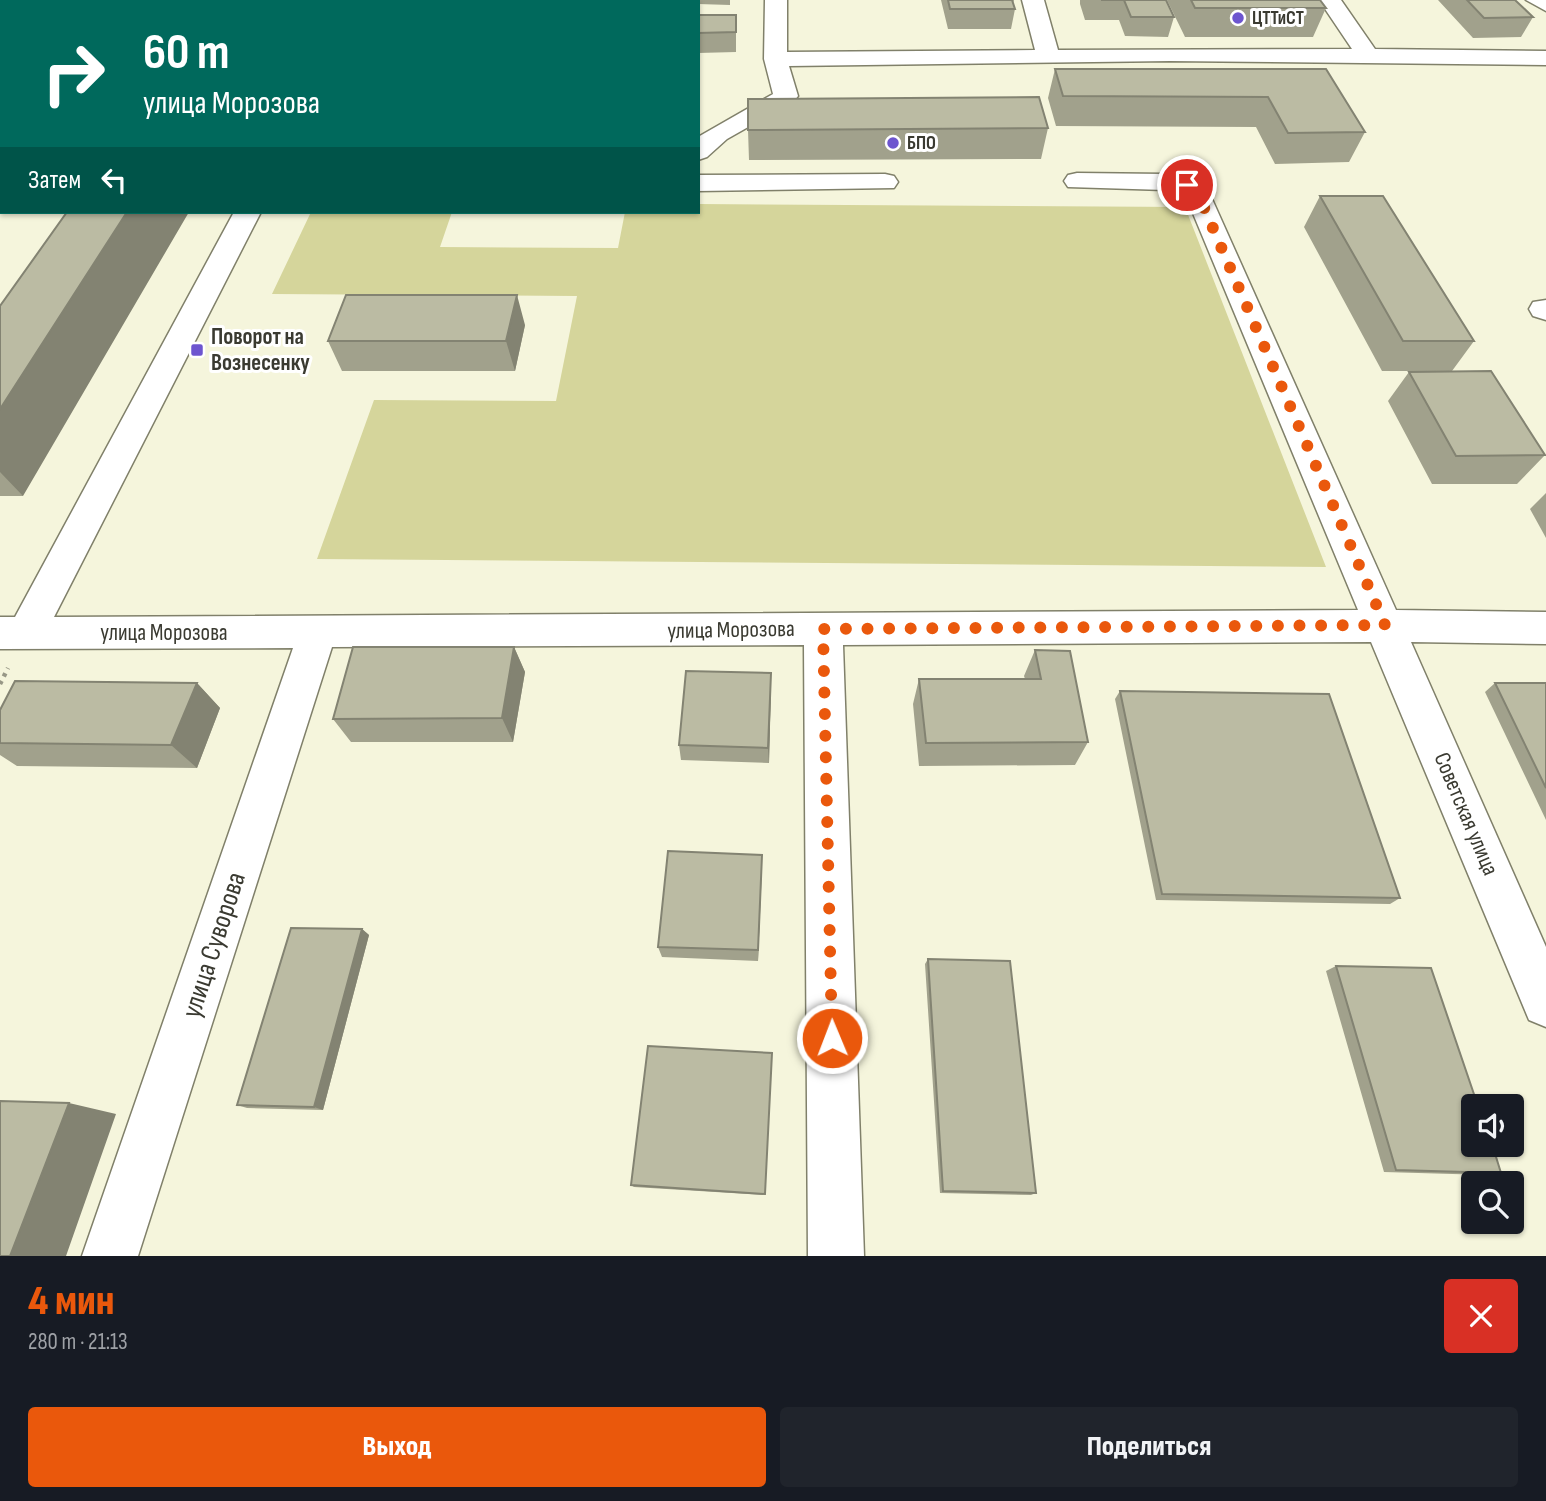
<!DOCTYPE html>
<html lang="ru">
<meta charset="utf-8">
<style>
body{margin:0;font-family:"Sofia Sans Condensed",sans-serif;background:#20242c;color:#f1f3f6;height:100vh;display:flex;flex-direction:column;font-size:26px;white-space:nowrap}
*{box-sizing:border-box;margin:0}
p{font-size:23px;color:#9ea1a6}
.icon{flex:none;width:38px;height:38px;fill:none;stroke:currentColor;stroke-width:2;stroke-linecap:round;stroke-linejoin:round}
.map{position:relative;height:1256px;overflow:hidden}
.side{display:flex;flex-direction:column;background:#171b24;flex:1}
.side>*{flex:none}
.hud{position:absolute;left:0px;top:0px;width:700px;height:214px;box-shadow:0 2px 5px #0004;background:#00695c;color:#fff;overflow:hidden}
.tools{position:absolute;left:1461px;top:1094px;display:grid;gap:14px}
.tools a{display:grid;place-items:center;width:63px;height:63px;border-radius:7px;background:#171b24;box-shadow:0 2px 5px #0004;font-size:35px}
.pin{position:absolute;display:grid;place-items:center;width:60px;height:60px;color:#fff;margin:-30px;border:4px solid #fff;border-radius:50%;box-shadow:0 2px 7px #0007}
.me{position:absolute;width:77px;margin:-38px;rotate:359deg;stroke-linejoin:round;filter:drop-shadow(0 0 5px #0008)}
.turn{display:flex;align-items:center;gap:24px;height:147px;padding:0 28px;font-size:32px}
.turn .icon{width:91px;height:91px;stroke-width:2.5}
.turn b{display:block;font-size:49px;line-height:60px}
.then{display:flex;align-items:center;height:66px;padding:0 28px;background:#0003;gap:14px;font-size:26px}
.round{display:grid;place-items:center;flex:none;width:74px;height:74px;border-radius:7px;background:#20242c}
.headline{display:flex;align-items:center;justify-content:space-between;height:119px;padding:0 28px}
h1{font-size:42px;font-weight:800;line-height:52px;color:#ea580c}
.action{display:flex;gap:14px;margin-top:auto;padding:14px 28px}
.action a{flex:1;height:80px;border-radius:7px;background:#ea580c;color:#fff;font-size:28px;font-weight:800;line-height:80px;text-align:center}
.action a+a{background:#20242c;color:#f1f3f6}
.map>svg:first-child{display:block}
.green{fill:#d5d59b}
.lines{fill:none;stroke-linecap:round;stroke-linejoin:round}
.minor-casing{stroke:#80806a;stroke-width:3}
.path{stroke:#979786;stroke-width:4.5;stroke-dasharray:3.5 5;stroke-linecap:butt}
.minor{fill:#fff;fill-rule:evenodd}
.wall{fill:#a1a18c}
.shaded-wall{fill:#838372}
.building{fill:#bbbba3;stroke:#838372;stroke-width:2}
.route{stroke:#ea580c;stroke-width:12;stroke-dasharray:0 21.6}
.poi-dot{fill:#6d55cf;stroke:#fff;stroke-width:2.5}
.labels{text-anchor:middle;dominant-baseline:central;stroke-width:6;stroke-linejoin:round;paint-order:stroke}
.far-poi-label{font-size:19px;font-weight:bold;fill:#3a3a31;stroke:#fff;text-anchor:start}
.poi-label{font-size:23px;font-weight:bold;fill:#3a3a31;stroke:#fff;text-anchor:start}
.street-label{font-size:23px;fill:#3a3a31;stroke:#fff}
.near-street-label{font-size:28px;fill:#3a3a31;stroke:#fff}
</style>
<div class="map">
<svg width="1546" height="1256" viewBox="0 0 1546 1256">
<rect width="100%" height="100%" fill="#f5f5dc"/>
<path class="green" d="M698 204 1185 207 1326 567 317 559 374 400 556 401 577 296 272 294 311 212H452L440 247 618 248 625 212H698Z"/>
<g class="lines">
<g class="minor-casing">
<path id="minor" d="M349 0H371L348 2Z
M576 0H598V2H576Z
M765 0H787V52L1035 50 1022 0H1044L1058 50 1352 49 1319 0H1341L1375 49 1546 51V65L1170 61 789 66 798 96 794 101 727 139 707 157 698 160V137L773 94 764 59Z
M1526 0H1546V11Z
M0 21H2V35H0Z
M0 154H2V170H0Z
M1077 173 1165 174 1196 179 1208 190 1396 610 1546 612V644L1411 642 1546 947V1027L1529 1020 1371 642 843 645 864 1256H808L804 645 332 647 138 1256H82L293 648 0 649V617H15L234 212H261L54 617 1358 610 1187 199 1179 192 1165 190 1068 187 1064 181 1068 175Z
M885 174 894 176 898 182 894 188 698 191V175Z
M0 186H2L0 204Z
M1546 300V320L1533 316 1529 309 1533 302Z"/>
</g>
<path class="path" d="M0 684 8 668"/>
<use href="#minor" class="minor"/>
</g>
<path class="wall" d="M166 0H308L307 2H167Z
M444 0H518L517 2H444Z
M623 0H730V5L698 4V2H623Z
M941 0H1014L1013 3 1015 9 1011 29H948Z
M1080 0H1166L1174 17 1168 37 1125 36 1119 20H1085L1080 4Z
M1167 0H1320L1326 8 1313 37H1185Z
M1438 0H1515L1533 17 1521 37 1473 38Z
M698 15H736V52L698 53Z
M1055 69 1253 70 1365 132 1349 162 1275 164 1256 127 1056 126 1048 98Z
M0 77H2V135H0Z
M1048 128 1041 159 749 160 748 130Z
M1320 196 1474 341 1452 371H1382L1304 227Z
M0 306 23 496H0Z
M525 325 515 371H342L328 341Z
M1409 372 1545 455 1517 484H1432L1388 401Z
M1546 493V538L1530 509Z
M514 647 525 672 513 742H351L333 719Z
M1035 650 1088 742 1075 765 919 766 913 704 919 679H1025L1024 676Z
M771 673 769 763 681 760 679 745Z
M197 683 220 708 197 768 17 766 0 755V710Z
M1495 683H1546V820L1485 692Z
M1120 691 1400 898 1390 904 1156 900 1115 699Z
M762 855 758 961 662 957 658 947Z
M362 929 369 935 323 1110 247 1108 237 1105Z
M928 959 1036 1193 1031 1195 940 1193 925 964Z
M1336 966 1501 1173 1487 1175 1384 1172 1326 971Z
M772 1053 765 1195 634 1187 631 1185Z"/>
<path class="shaded-wall" d="M297 0H308L307 2H298Z
M501 0H518L517 2H501Z
M127 212H189L23 496 0 472V409Z
M517 295 525 325 515 371 506 341Z
M514 647 525 672 513 742 502 718Z
M771 673V690L769 763 768 748Z
M197 683 220 708 197 768 171 745Z
M762 855V868L758 961V950Z
M362 929 369 935 323 1110 314 1107Z
M69 1103 116 1114 66 1256H10Z"/>
<path class="building" d="M14 0H30L28 2H12Z
M444 0H501V1Z
M948 0H1012L1015 9H950Z
M1101 0H1166L1174 17H1131L1124 0Z
M1191 0H1320L1326 8H1195Z
M1467 0H1515L1533 17 1484 18Z
M698 15H736V32L698 33Z
M1055 69H1326L1365 132 1288 133 1268 97 1063 96Z
M0 77H2V105H0Z
M1039 97 1048 128 748 130V99Z
M1320 196H1383L1474 341H1403Z
M67 212H127L0 409V306Z
M346 295H517L506 341H328Z
M1491 371 1545 455 1456 456 1409 372Z
M353 647H514L502 718 333 719Z
M1035 650 1070 651 1088 742 926 743 919 679H1041Z
M686 671 771 673 768 748 679 745Z
M15 681 197 683 171 745 0 743V710Z
M1495 683H1546V788Z
M1120 691 1329 694 1400 898 1162 894Z
M668 851 762 855 758 950 658 947Z
M291 928 362 929 314 1107 237 1105Z
M928 959 1010 961 1036 1193 943 1191Z
M1336 966 1431 968 1478 1106H1474V1144H1492L1501 1173 1396 1170Z
M648 1046 772 1053 765 1194 631 1185Z
M0 1101 69 1103 10 1256H0Z"/>
<g class="lines">
<path class="route" d="M832 1038 823 629 1385 625 1199 196 1187 185"/>
</g>
<g class="poi-dot">
<circle cx="1238" cy="18" r="7"/>
<circle cx="893" cy="143" r="7"/>
<rect x="190" y="343" width="14" height="14" rx="3.5"/>
</g>
<g class="labels">
<g class="far-poi-label">
<text x="1252" y="18">ЦТТиСТ</text>
<text x="907" y="143">БПО</text>
</g>
<g class="poi-label">
<text x="211" y="337">Поворот на<tspan x="211" dy="26">Вознесенку</tspan></text>
</g>
<g class="street-label">
<text transform="translate(731 630) rotate(-1)">улица Морозова</text>
<text x="164" y="633">улица Морозова</text>
<text transform="translate(1466 814) rotate(67)">Советская улица</text>
</g>
<g class="near-street-label">
<text transform="translate(214 945) rotate(-72)">улица Суворова</text>
</g>
</g>
</svg>
<div class="tools">
<a><svg class="icon" aria-label="sound" viewBox="0 0 24 24"><path d="M4 9h4l5-4v14l-5-4H4zM17 9q2 3 0 6"/></svg></a>
<a><svg class="icon" aria-label="search" viewBox="0 0 24 24"><circle cx="10" cy="10" r="6"/><path d="M15 15l6 6"/></svg></a>
</div>
<div class="pin" style="left:1187px;top:185px;background:#d93025"><svg class="icon" aria-label="arrive" viewBox="0 0 24 24"><path d="M6 21V4h12l-3 4 3 4H6"/></svg></div>
<svg class="me" style="left:832px;top:1038px" viewBox="-20 -20 40 40"><circle r="17" fill="#ea580c" stroke="#fff" stroke-width="3"/><path d="M0-11L8 9 0 5-8 9z" fill="#fff"/></svg>
<div class="hud">
<div class="turn"><svg class="icon" aria-label="right" viewBox="0 0 24 24"><path d="M7 20v-9h11M14 6l5 5-5 5"/></svg><div><b>60 m</b>улица Морозова</div></div>
<div class="then">Затем<svg class="icon" aria-label="left" viewBox="0 0 24 24"><path d="M17 20v-9H6M10 6l-5 5 5 5"/></svg></div>
</div>
</div>
<section class="side">
<div class="headline"><div><h1>4 мин</h1><p>280 m · 21:13</p></div><a class="round" style="background:#d93025;color:#fff"><svg class="icon" aria-label="close" viewBox="0 0 24 24"><path d="M6 6l12 12M18 6L6 18"/></svg></a></div>
<div class="action"><a>Выход</a><a>Поделиться</a></div>
</section>
